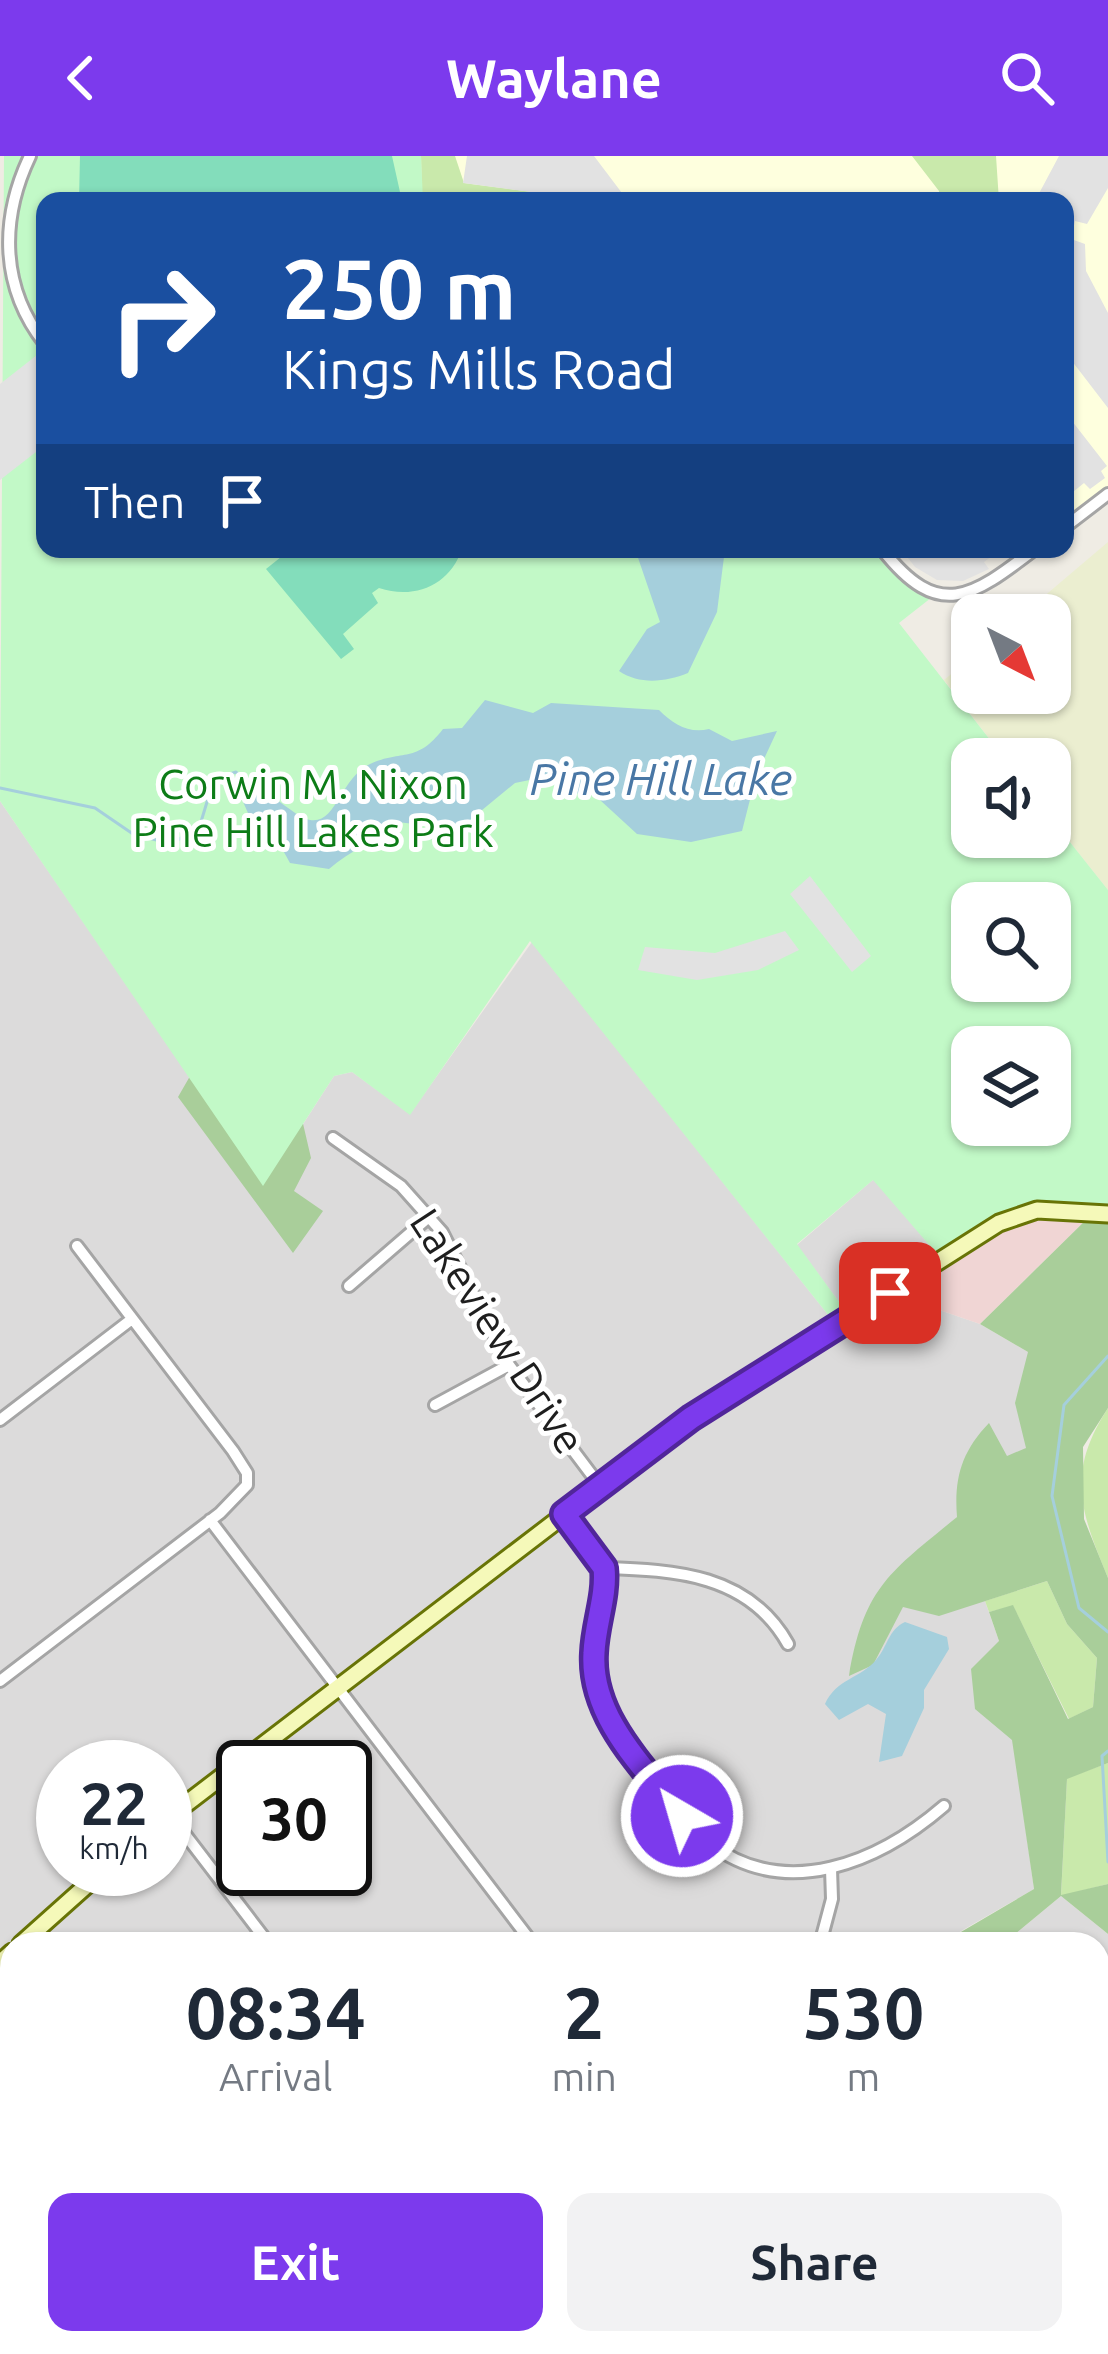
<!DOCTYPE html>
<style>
body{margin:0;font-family:Ubuntu,sans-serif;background:#f2f2f3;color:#1f2937;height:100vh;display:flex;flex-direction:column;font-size:45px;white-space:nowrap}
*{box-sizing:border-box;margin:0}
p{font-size:39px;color:#747a83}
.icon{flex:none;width:66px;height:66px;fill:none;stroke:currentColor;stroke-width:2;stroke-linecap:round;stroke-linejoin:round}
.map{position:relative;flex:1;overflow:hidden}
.panel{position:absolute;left:0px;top:1776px;width:1110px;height:423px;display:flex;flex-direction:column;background:#fff;border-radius:36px 36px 0 0;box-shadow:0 3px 9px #0004}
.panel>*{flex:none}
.guide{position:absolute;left:36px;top:36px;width:1038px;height:366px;border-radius:24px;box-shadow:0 3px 9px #0004;background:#1a4fa0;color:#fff;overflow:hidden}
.needle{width:78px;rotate:138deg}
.controls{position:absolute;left:951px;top:438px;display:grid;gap:24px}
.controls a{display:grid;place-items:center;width:120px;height:120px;border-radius:24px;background:#fff;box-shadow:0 3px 9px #0004;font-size:60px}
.speed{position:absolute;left:36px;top:1584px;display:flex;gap:24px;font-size:60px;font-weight:700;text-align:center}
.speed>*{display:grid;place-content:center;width:156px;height:156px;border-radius:50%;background:#fff;box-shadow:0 3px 9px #0004;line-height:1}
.speed small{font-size:30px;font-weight:400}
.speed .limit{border:6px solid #111;border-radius:18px;background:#fff;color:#111}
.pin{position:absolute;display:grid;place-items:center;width:102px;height:102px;color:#fff;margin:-51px;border-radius:24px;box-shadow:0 6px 18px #0006}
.me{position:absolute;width:132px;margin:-66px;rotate:322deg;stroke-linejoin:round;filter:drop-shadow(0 0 9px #0008)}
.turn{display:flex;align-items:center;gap:42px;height:252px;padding:0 48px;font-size:54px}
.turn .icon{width:156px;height:156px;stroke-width:2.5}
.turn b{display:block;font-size:84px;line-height:102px}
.then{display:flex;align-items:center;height:114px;padding:0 48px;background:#0003;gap:24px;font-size:45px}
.eta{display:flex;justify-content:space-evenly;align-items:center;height:204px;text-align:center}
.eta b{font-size:72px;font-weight:700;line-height:84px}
.action{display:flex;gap:24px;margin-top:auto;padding:24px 48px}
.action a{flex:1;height:138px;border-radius:24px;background:#7c3aed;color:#fff;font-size:48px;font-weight:700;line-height:138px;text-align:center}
.action a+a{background:#f2f2f3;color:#1f2937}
header{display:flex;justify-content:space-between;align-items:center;height:156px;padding:0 48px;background:#7c3aed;color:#fff;font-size:54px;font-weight:700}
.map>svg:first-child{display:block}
.residential{fill:#dcdbdb;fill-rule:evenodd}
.commercial{fill:#f0d5d4}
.education{fill:#feffde}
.farmland{fill:#ebeed0}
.grass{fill:#c9e9ab}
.forest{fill:#a9ce9a}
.park{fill:#c2f9c7;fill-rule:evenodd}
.pitch{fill:#83ddbb}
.parking{fill:#e2e2e2}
.water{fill:#a5cfdc}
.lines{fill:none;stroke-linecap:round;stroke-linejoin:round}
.stream{stroke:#a5cfdc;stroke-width:3}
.street-casing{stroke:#a5a5a5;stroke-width:16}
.secondary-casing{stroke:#687406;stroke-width:21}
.street{stroke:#fff;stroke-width:10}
.secondary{stroke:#f5f9b9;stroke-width:15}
.route-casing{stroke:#51269a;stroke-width:30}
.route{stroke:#7c3aed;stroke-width:21}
.labels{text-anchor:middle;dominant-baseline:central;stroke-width:10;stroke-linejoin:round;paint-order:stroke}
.park-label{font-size:42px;fill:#0d7c17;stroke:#fff}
.street-label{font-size:42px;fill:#1e1e1e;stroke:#fff}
.water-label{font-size:45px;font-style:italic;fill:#4977a5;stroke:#fff}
</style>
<header><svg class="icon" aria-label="back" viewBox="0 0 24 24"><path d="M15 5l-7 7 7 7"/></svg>Waylane<svg class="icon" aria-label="search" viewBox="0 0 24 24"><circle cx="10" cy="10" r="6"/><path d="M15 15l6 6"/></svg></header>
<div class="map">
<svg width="1108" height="2198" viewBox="0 0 1108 2198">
<rect width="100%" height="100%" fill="#efece4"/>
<path class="residential" d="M0 645 264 1029 334 920 352 916 410 958 532 786 833 1165 890 1137 980 1168 1028 1196 1026 1292 871 1447 985 1445 999 1485 1034 1733 949 1782 953 1788H12V2029L0 2013ZM63 1611H165V1713H63ZM243 1611H345V1713H243Z
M874 1023 937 1098 847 1157 797 1089Z
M1061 1740 1108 1778V1973L1098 1961V1788H1003Z
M0 2026 12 2044 9 2198H0Z
M1108 2055V2198H909L924 2187H1098V2062Z
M19 2187H802L811 2198H17Z"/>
<path class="commercial" d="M1094 1056 980 1168 890 1137 1016 1059Z"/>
<path class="education" d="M421 0H1108V338L1065 371V45H423Z"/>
<path class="farmland" d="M1108 386V734L1050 661V603H1005L944 524 972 501V537H1050V459H1022Z"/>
<path class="grass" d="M421 0H455L464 27 555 39 560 45H422Z
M912 0H996L999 45H940L939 35Z
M1108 1252V1422C1080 1354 1066 1317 1108 1252Z
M1047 1425 1067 1468 1097 1502 1093 1551 1069 1563 1013 1450 989 1456 985 1445Z
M1108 1607V1728L1061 1740 1067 1622Z"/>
<path class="forest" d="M197 908 298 946 311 1002 294 1035 323 1055 293 1097 178 941Z
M1094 1056 1108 1058V1252L1083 1291 1084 1363 1108 1422V1607L1067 1623 1061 1739 1108 1728V1778L1061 1740 1003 1788H953L949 1783 1034 1733 1012 1584 975 1553 971 1513 999 1485 989 1456 1013 1449 1068 1563 1093 1551 1097 1502 1067 1468 1047 1425 939 1460 903 1451 873 1509 849 1520C864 1431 890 1416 957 1361 954 1323 961 1296 989 1267L1007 1300 1026 1292 1015 1247 1028 1196 980 1168Z"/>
<path class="park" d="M4 0H421L423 45H45V393H882L936 438 899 467 1005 603H972V681H1050V661L1108 734V1051C1015 1040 1012 1046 937 1098L873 1024 797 1088 847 1157 833 1165 530 785 410 959 352 916 334 920 263 1030 0 645ZM972 747H1050V825H972ZM972 891H1050V969H972Z"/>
<path class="pitch" d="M80 0H392L402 45H79Z
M291 393H462C450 429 415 444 379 432L372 437 378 447 343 478 354 493 341 503 266 413Z"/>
<path class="parking" d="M467 0H594L628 45H560L554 39 463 27Z
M1059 0H1108V32L1087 68 1075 65 1071 83 1085 88 1086 115 1108 157V252L1065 196V45H1035Z
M37 199 45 210V289L0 324V228Z
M1065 256 1107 310 1101 315 1105 322 1090 333 1084 327 1068 340 1073 347 1065 353Z
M901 393H1014L1005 400 1000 394 984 406 989 413 963 425 937 424 915 411Z
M810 720 871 800 852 816 790 738Z
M785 775 799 794 758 814 697 824 638 814 645 791 715 797Z"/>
<path class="water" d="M635 393 655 398 659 393H725L717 456 688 517C665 526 640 529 619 515L647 473 660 466Z
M485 544 533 557 551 547 659 554C673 568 689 578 709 573L732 585 777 575 756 620 742 675 691 686 637 678 588 633 569 641 549 620 515 627 459 673 397 666C376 685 351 694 329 713L290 707 270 671 248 657 240 639 253 633 257 623C268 639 276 643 291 654 336 689 334 625 370 608 403 593 416 608 443 573L462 572Z
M905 1466 947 1481 949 1493 924 1534V1552L902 1600 879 1606 886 1558 868 1548 839 1564 825 1548C836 1523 861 1522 876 1504 888 1490 888 1474 905 1466Z"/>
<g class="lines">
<path class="stream" d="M0 632 95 652 133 678 172 688 200 669 214 623 236 616 254 635
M1108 1200 1064 1249 1052 1340 1079 1452 1108 1476
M1108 1595 1102 1600 1108 1706"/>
<g class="street-casing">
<path id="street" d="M30 0C0 63 0 131 45 188
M1065 371 1108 338
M882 393C939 466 972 441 1035 393
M333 982 401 1030 442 1076 509 1209 600 1330
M349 1130 430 1060
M435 1249 509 1209
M0 1264 132 1163
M564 1358 604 1412C609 1452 587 1490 597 1531 605 1568 632 1596 654 1625 671 1646 687 1671 709 1687 786 1746 879 1706 944 1650
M210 1364 533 1788
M604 1412C675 1414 749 1418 788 1488
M0 1525 220 1357 247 1329V1317L233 1295 77 1090
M171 1660 269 1788
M820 1788 832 1743 831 1713
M1098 1872 1108 1884
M274 2187 283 2198
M705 2187 714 2198
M1056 2187 1057 2198
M345 2198 359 2187
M620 2198 634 2187"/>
</g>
<g class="secondary-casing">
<path id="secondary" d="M165 1664 687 1265 999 1067 1037 1054 1108 1058
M21 1788 105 1713
M0 1807 12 1796
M0 2013 12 2029
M17 2198 19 2187"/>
</g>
<use href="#street" class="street"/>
<use href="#secondary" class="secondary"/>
</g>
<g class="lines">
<g class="route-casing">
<path id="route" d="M682 1660C645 1612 590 1562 594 1497 595 1468 607 1440 604 1412L564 1358 691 1262 890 1137"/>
</g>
<use href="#route" class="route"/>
</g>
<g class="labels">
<g class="park-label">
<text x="313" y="627">Corwin M. Nixon<tspan x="313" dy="48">Pine Hill Lakes Park</tspan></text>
</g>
<g class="street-label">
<text transform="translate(498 1175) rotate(57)">Lakeview Drive</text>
</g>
<g class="water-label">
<text x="661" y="622">Pine Hill Lake</text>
</g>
</g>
</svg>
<div class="controls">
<a><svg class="needle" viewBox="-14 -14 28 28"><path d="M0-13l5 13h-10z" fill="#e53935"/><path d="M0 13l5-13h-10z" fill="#747a83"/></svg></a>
<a><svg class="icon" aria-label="sound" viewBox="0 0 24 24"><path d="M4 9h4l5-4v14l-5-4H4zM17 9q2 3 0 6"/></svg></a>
<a><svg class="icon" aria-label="search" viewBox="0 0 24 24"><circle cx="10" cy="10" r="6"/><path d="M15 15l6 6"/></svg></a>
<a><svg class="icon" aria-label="layers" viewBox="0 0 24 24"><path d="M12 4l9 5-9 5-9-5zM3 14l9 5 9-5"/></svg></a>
</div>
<div class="speed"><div>22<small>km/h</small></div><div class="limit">30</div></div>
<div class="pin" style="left:890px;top:1137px;background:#d93025"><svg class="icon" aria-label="arrive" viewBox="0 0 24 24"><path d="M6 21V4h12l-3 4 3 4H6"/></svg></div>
<svg class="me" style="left:682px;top:1660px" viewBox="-20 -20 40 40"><circle r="17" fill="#7c3aed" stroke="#fff" stroke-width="3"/><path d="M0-11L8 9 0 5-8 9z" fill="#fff"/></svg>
<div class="guide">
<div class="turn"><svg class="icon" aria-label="right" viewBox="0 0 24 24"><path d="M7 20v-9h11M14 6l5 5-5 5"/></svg><div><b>250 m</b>Kings Mills Road</div></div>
<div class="then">Then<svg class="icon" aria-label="arrive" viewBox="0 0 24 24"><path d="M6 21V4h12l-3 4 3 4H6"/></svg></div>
</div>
<section class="panel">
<div class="eta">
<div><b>08:34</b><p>Arrival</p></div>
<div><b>2</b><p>min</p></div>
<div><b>530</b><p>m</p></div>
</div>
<div class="action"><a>Exit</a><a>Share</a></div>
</section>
</div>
